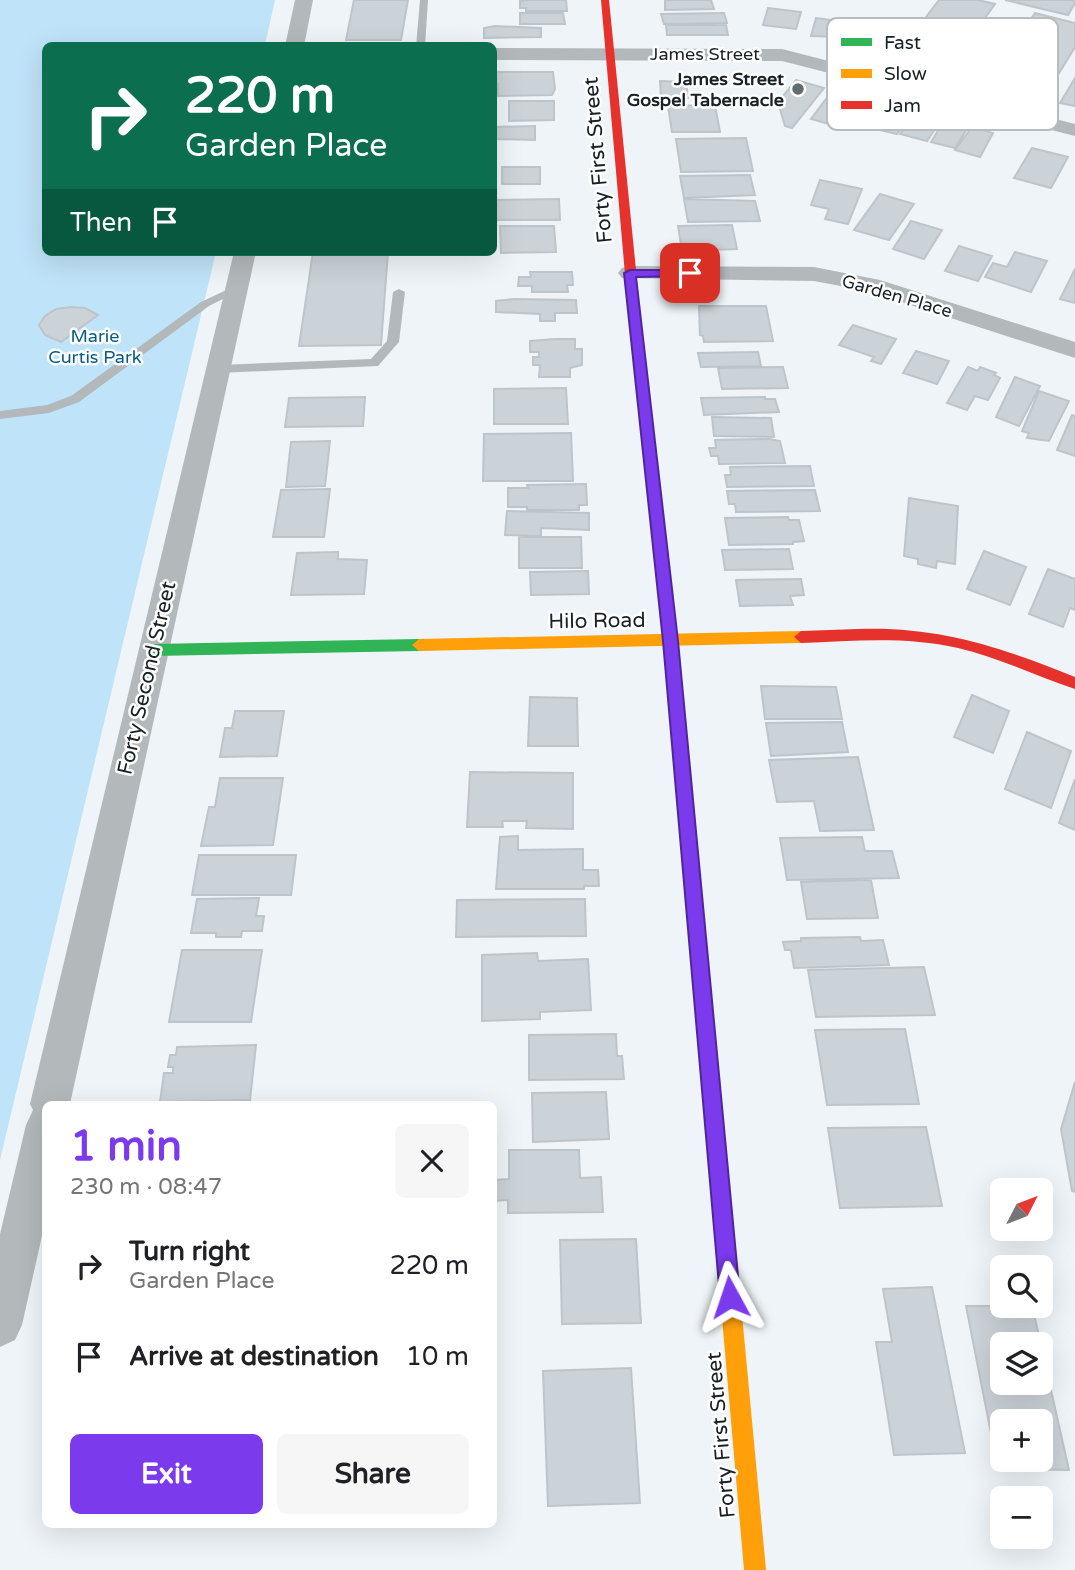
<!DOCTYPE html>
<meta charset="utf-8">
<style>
body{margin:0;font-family:"Varela Round",sans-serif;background:#f6f6f6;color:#202124;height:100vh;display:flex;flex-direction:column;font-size:26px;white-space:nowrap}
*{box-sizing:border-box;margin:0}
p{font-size:23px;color:#757577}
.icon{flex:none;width:38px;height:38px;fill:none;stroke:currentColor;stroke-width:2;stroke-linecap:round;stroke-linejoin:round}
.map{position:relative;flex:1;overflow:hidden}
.details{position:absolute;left:42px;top:1101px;width:455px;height:427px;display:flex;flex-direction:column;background:#fff;border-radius:10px;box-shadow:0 7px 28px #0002}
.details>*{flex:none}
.guide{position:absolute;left:42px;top:42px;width:455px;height:214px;border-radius:10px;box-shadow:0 7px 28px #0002;background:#0b6e4f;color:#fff;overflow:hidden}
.needle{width:46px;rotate:48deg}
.fabs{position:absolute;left:990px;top:1178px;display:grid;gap:14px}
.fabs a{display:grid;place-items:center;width:63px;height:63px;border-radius:10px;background:#fff;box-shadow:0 7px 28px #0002;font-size:35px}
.pin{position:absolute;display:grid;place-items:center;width:60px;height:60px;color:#fff;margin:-30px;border-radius:14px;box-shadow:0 4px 10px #0006}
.me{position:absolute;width:77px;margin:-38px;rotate:355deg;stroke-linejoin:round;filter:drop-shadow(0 0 5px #0008)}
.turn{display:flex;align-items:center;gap:24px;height:147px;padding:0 28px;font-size:32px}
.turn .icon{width:91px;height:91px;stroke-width:2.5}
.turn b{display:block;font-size:49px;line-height:60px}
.then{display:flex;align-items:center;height:66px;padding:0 28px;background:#0003;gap:14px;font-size:26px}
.round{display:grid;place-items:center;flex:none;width:74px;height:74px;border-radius:10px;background:#f6f6f6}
.head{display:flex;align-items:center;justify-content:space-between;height:119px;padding:0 28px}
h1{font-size:42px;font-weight:700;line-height:52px;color:#7c3aed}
.action{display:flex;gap:14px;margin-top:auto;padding:14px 28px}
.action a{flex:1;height:80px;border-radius:10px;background:#7c3aed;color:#fff;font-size:28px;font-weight:700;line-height:80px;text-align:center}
.action a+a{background:#f6f6f6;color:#202124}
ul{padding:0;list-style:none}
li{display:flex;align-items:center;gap:21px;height:91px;padding:0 28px}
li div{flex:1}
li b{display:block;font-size:26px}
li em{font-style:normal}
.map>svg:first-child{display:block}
.green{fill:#bfe3f9}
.building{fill:#cbd2d8;stroke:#bec5ca;stroke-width:2;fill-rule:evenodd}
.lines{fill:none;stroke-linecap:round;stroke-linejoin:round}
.lane{fill:#b3b8ba;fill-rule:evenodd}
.street{fill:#b3b8ba;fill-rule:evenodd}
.fast{fill:#30b455;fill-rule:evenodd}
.slow{fill:#ff9f0a;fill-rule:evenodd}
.jam{fill:#e5322d;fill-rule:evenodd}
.route{fill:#7c3aed;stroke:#51269a;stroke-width:2}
.poi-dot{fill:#626b70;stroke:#fff;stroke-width:2.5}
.labels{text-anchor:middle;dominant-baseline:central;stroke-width:5;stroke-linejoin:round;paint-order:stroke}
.far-street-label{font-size:18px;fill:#172126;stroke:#fff}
.far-poi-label{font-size:18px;font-weight:bold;fill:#172126;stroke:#fff;text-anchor:end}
.far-park-label{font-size:18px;fill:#085c82;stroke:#fff}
.street-label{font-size:21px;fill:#172126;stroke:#fff}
.key{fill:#fff;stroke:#b9bcbe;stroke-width:2}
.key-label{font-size:19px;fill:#172126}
</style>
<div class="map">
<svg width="1075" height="1570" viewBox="0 0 1075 1570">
<rect width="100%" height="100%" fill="#eef4f8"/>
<path class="green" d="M0 0H275L265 45 46 46V252H216L0 1160Z"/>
<path class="building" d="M354 0H408L401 40H346Z
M526 0H566L567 11H526V8H520V1Z
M665 0H711L714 9 665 10Z
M939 0H978L995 4 951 67 898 54Z
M1005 0H1075V3L1068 15Z
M768 8 801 12 796 29 763 25Z
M520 13H563L565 24H520Z
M724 13 727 23 664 24 661 14Z
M1035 13 1075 23V47L1048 91 992 77Z
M816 18 845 22 842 37 811 36Z
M666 25H726L728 35H667Z
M495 26 541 28V37L484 38V28Z
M553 72 555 89 552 95 498 96V84H494V73L498 72Z
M1075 78V106L1060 103Z
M796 80 824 88 792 128 785 126 780 109 785 105 778 102Z
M660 81 686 82 688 98H661Z
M832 91 860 100 840 127 811 119Z
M509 101H554V120L509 121Z
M715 105 720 132H672L668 106Z
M891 107 911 113 897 134 876 129Z
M915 113 941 120 927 141 900 134Z
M942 124 968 127 955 148 931 142Z
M535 126V140L494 139V127Z
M972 127 993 133 980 157 955 150Z
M746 138 753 171 681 172 676 139Z
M1032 148 1068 157 1051 188 1014 178Z
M502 167H540V184H502Z
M750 175 755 195 684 198 680 176Z
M820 180 862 189 848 224 825 219 829 209 811 205Z
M880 194 914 204 889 240 854 230Z
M559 199 560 220H494V200Z
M684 199 755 201 760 221 688 222Z
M911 221 942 230 924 259 893 249Z
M732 225 737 249 682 251 678 226Z
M500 226H554L556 252 501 253Z
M959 246 992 256 978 281 945 271Z
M313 252H388L381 345 299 346Z
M1015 252 1047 261 1031 292 985 277 993 263 1007 267Z
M1075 269V303L1060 299Z
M530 272H572L573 285H567L568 292H532V286H518L519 277H531Z
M514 299 576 300 577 313H555V321H540V314L496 312V301Z
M699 306H766L773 341 704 342 703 336 700 335Z
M71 307 85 308 98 315 61 342 45 335 39 325 45 316 56 309Z
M853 325 896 339 881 364 871 361 874 357 839 345Z
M555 339H575V349H582V365L570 368V377H539L540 365H533V357H539V352H530V341Z
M916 351 949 361 937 384 903 373Z
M758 352 761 366 701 367 698 353Z
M783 367 788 388 722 389 718 368Z
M968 367 978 371 980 367 996 373 994 375 1000 378 988 400 975 396 967 410 947 403Z
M1015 377 1040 386 1019 426 996 417Z
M566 388 568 424H494V389Z
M1039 391 1069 401 1049 441 1027 438 1029 433 1022 431Z
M365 397 363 426 285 427 289 398Z
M765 397V399H775L779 412 704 415 701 398Z
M1072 415 1075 416V456L1057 450Z
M712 417 771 418 774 437 714 436Z
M571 433 573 481H483L484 434Z
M769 439 780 441 785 463 719 464 718 456H711L709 448H716L715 440Z
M330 441 325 486 286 487 291 442Z
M810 466 814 486 727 487 725 475H731L730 467Z
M586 484 587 505H579V510H527V507H508V488H528L527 485Z
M330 489 324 537H273L281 490Z
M815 490 820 511 736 512 735 504H729L727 491Z
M909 498 958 506 955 564 937 561 936 568 918 564V559L904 556Z
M507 511 589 513V530L541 528V536L505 535Z
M788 517 789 520H799L804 541 793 542V544L729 545 725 518Z
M519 537H581L582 568H519Z
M789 549 793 569 725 570 722 550Z
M984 551 1026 567 1010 605 967 589Z
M338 552V559L367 560 364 594 291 595 297 553Z
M1048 569 1075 579V610L1070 608 1063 627 1029 614Z
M588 571 589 594 531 595 530 572Z
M801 579 804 595 790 596 793 605 740 606 736 580Z
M761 686 836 687 842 719H765Z
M972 695 1009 711 993 753 954 737Z
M530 697 577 698 578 746H528Z
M235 711H284L277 756 220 757 225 728H232Z
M842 722 848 752 771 756 766 723Z
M1027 732 1071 751 1051 808 1005 789Z
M858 757 874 830 820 831 814 801 777 802 769 760Z
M470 772 573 773V829L526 828 527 821H502L503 827H467Z
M220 778H283L273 845 201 846 209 807H215Z
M1075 779V830L1059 823Z
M518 836V850L583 849V870H598L599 886H584V889H496L500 837Z
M862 837 865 851H892L899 878 787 880 780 838Z
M199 855H296L291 895H192Z
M871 880 878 918 807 919 801 882Z
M259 898 256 916H264L262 931H242L241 937H216V933H191L197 899Z
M585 899 586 936 456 937 457 900Z
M860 937 861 941 883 940 889 965 794 968 791 950H785L783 942 801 941V938Z
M182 950H262L251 1022H169Z
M537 953 538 961 588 959 591 1010 540 1012V1019L482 1021V955Z
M924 967 935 1015 816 1017 808 970Z
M905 1029 919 1104 827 1105 815 1030Z
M616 1034 617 1056H622L624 1079 529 1080V1035Z
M256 1045 250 1100 160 1102 164 1073H173V1067H168L170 1055H176L177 1047Z
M1075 1082V1192L1072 1191 1061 1129Z
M606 1092 609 1139 533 1142 532 1093Z
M926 1127 942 1206 840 1208 828 1128Z
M509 1150H579L580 1178 601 1177 603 1212 508 1213V1200L494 1201V1180L509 1179Z
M636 1239 641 1323 562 1324 560 1240Z
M932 1287 965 1453 894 1455 876 1342H892L883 1289Z
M966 1306H1032L1041 1344H1003V1382H1041V1346L1069 1470 998 1469ZM1003 1421H1041V1460H1003Z
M631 1368 640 1503 548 1506 543 1371Z"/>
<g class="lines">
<path class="lane" d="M420 0H428L425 46H416Z
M237 285 243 288 241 290 209 306 79 402 49 413 0 419V411L47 405 71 396 201 302Z
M399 289 405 292 399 342 378 366 219 373 213 369 219 365 371 359 387 341 393 292Z"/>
<path class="street" d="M295 0H313L304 46H285Z
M494 48 782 49 1075 124V136L782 61 494 60Z
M234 252H256L70 1104H46V1218L22 1325 15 1340 0 1347V1234L26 1125 33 1110 30 1104Z
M630 266 814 267 880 280 1075 342V358L867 291 814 281 622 278 618 273 622 268Z"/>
<path class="fast" d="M635 316 641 320 677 641 698 862 696 867 690 869 684 867 682 862 663 641 629 320Z
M419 639 426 645 419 651 154 656 147 650 154 644Z"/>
<path class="slow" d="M801 631 808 637 801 643 419 651 412 645 419 639Z
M728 1262 735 1265 738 1272 766 1570H744L718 1272 721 1265Z"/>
<path class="jam" d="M601 0H609L641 320 635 324 629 320Z
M858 629C938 626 1001 647 1075 677V689C1035 676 998 657 958 648 906 636 853 641 801 643L794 637 801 631Z
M690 855 696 857 698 862 738 1272 735 1279 728 1282 721 1279 718 1272 682 862 684 857Z"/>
</g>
<path class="route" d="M690 270 694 271V276L636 277 678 641 740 1297 737 1304 730 1307 723 1304 720 1297 663 641 624 273 630 270Z"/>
<circle class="poi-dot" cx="798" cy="89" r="7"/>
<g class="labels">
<g class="far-street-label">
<text x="705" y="54">James Street</text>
<text transform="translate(897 296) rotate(16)">Garden Place</text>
</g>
<g class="far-poi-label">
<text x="784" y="79">James Street<tspan x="784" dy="21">Gospel Tabernacle</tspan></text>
</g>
<g class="far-park-label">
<text x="95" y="336">Marie<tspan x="95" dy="21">Curtis Park</tspan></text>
</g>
<g class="street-label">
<text transform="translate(598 160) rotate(-95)">Forty First Street</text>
<text transform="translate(597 621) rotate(-1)">Hilo Road</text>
<text transform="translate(147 678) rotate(-77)">Forty Second Street</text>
<text transform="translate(721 1435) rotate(-95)">Forty First Street</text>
</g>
</g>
<rect x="827" y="18" width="231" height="112" rx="10" class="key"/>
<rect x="841" y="38" width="31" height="8" fill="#30b455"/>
<rect x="841" y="69" width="31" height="9" fill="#ff9f0a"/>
<rect x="841" y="101" width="31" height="8" fill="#e5322d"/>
<g class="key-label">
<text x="884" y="49">Fast</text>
<text x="884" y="80">Slow</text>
<text x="884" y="112">Jam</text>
</g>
</svg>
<div class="fabs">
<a><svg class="needle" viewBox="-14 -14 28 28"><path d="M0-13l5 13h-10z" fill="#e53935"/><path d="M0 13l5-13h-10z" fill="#757577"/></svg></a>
<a><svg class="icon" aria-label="search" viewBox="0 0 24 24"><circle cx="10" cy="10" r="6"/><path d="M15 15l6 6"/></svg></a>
<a><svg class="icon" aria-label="layers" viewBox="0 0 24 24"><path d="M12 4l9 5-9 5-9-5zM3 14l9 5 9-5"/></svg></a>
<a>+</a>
<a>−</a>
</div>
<div class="pin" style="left:690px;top:273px;background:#d93025"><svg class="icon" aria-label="arrive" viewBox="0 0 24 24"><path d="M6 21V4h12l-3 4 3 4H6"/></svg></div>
<svg class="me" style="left:730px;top:1297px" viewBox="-20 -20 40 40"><path d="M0-17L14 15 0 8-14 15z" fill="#7c3aed" stroke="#fff" stroke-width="4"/></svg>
<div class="guide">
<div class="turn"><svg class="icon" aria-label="right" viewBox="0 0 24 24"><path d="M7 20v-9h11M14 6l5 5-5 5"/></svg><div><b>220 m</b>Garden Place</div></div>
<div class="then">Then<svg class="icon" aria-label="arrive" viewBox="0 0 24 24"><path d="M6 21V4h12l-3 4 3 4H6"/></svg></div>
</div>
<section class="details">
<div class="head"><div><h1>1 min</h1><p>230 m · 08:47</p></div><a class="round"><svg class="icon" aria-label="close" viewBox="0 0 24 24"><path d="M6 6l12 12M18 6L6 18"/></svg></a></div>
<ul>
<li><svg class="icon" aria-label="right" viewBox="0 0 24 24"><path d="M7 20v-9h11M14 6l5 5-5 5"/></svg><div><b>Turn right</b><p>Garden Place</p></div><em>220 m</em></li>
<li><svg class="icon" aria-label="arrive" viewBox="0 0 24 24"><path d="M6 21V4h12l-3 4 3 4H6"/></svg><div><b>Arrive at destination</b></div><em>10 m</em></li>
</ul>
<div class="action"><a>Exit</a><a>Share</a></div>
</section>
</div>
